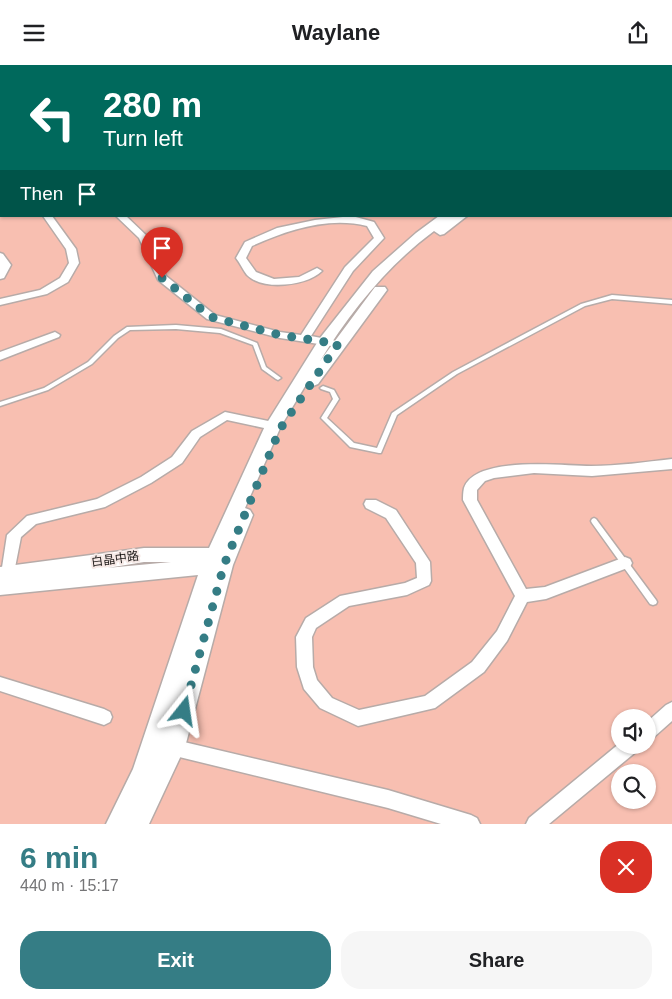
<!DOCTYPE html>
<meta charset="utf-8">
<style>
body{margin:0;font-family:Helvetica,"Noto Sans SC",sans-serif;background:#f6f6f6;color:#202124;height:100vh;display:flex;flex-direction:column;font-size:19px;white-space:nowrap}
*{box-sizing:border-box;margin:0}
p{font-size:16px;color:#757577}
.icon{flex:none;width:28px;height:28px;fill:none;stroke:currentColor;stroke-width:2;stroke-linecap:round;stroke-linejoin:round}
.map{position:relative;height:759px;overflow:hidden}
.panel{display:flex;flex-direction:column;background:#fff;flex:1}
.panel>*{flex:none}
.top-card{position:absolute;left:0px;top:0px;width:672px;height:152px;box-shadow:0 1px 4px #0004;background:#00695c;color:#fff;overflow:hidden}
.tools{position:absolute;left:611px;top:644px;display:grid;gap:10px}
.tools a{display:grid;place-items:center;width:45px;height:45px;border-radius:50%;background:#fff;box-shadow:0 1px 4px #0004;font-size:25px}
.pin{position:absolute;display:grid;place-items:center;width:42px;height:42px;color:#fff;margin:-51px -21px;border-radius:50% 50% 50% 0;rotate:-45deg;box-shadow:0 0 5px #0007}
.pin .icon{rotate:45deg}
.me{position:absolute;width:55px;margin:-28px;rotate:15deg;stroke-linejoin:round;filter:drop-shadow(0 0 4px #0008)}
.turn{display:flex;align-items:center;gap:18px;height:105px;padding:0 20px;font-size:22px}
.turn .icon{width:65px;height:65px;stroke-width:2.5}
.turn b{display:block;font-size:35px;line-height:42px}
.then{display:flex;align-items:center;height:48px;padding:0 20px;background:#0003;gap:10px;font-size:19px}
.round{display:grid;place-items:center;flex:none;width:52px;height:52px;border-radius:20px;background:#f6f6f6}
.overview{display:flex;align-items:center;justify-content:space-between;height:85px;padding:0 20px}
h1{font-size:30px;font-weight:800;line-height:38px;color:#357d85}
.action{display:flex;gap:10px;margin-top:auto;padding:10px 20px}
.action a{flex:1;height:58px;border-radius:20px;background:#357d85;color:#fff;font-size:20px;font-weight:800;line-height:58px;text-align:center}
.action a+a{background:#f6f6f6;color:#202124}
header{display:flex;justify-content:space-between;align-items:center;height:65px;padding:0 20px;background:#fff;font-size:22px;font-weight:800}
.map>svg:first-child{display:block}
.green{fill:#f8bfb1;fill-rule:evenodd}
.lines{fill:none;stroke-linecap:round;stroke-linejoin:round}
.service-casing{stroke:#b7aba8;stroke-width:3}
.minor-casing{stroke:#b7aba8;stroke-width:3}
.tertiary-casing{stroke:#b7aba8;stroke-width:3}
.service{fill:#fff;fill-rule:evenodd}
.minor{fill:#fff;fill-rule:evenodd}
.tertiary{fill:#fff;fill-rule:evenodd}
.route{stroke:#357d85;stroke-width:9;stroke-dasharray:0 16.2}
.labels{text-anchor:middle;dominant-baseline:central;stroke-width:4;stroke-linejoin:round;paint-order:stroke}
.street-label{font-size:12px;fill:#181413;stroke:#f6e9e6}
</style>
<header><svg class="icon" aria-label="menu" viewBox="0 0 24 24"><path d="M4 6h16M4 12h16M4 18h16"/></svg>Waylane<svg class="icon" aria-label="share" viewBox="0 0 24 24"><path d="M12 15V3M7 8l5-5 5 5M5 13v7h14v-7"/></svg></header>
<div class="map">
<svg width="672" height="759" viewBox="0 0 672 759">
<rect width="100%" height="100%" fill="#e8dcd9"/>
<path class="green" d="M0 0H672V759H0ZM1 1H671V151H1ZM620 652H648V680H620ZM620 708H648V735H620Z"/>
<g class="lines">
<g class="service-casing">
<path id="service" d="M86 0H92L90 1Z
M196 0H202L204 1H199Z
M266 0H272L270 1H265Z
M623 0H628L629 1H625Z
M0 76H1V78H0Z
M0 116H1V118H0Z
M612 230 672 235V239L612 234 585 241 457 309 397 350 381 388H379L350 382 321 353 333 334 330 327 321 324 320 323 323 321 334 325 339 334 327 353 354 378 377 383 392 348 453 307 581 239Z
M176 260 221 264 257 278 266 302 281 313 278 315 276 314 262 304 253 280 220 268 176 264 130 265 118 273 92 299 48 325 0 341V337L44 323 88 297 114 271 127 262Z
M594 453 596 454 656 535 657 537 656 539 653 540 650 539 592 458 591 456 592 454Z"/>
</g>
<g class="minor-casing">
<path id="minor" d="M43 151H52L76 184 79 198 68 217 47 229 0 240V234L40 225 60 213 69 198 66 184Z
M116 151H126L148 172 166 211 215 250 280 267 301 270 345 202 374 173 367 161C329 151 287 165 252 181L246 193 256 207 274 214 299 212 317 203 322 206C307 221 263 226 247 210 243 205 240 198 236 193L245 177 277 163 315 155 352 151 374 157 384 173 353 206 311 271 342 277 344 279 342 281 338 282 280 273 207 254 158 215 139 173Z
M0 188 3 189 11 200 4 213 0 214Z
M55 267 60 270 59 272 0 295V287Z
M225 347 273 357 279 361 273 365 227 355 200 372 182 398 151 418 105 442 36 459 21 472 13 513 8 515 3 513 1 509 7 470 27 451 97 434 141 412 172 392 192 366Z
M672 394V404L592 411 534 408 494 413 485 416 477 425V435L526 524 545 522 625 492 630 494 632 498 630 502 546 534 527 537 507 576 484 607 435 643 358 661 320 643 304 624 297 602 296 572 306 553 340 531 405 518 417 513 416 498 386 453 366 443 364 439 366 435H376L396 445 430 497 431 516 429 520 407 530 349 541 316 563 312 572 313 602 317 615 332 633 359 645 425 631 472 597 497 566 515 531 463 435C463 432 463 427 464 423 475 390 564 401 591 401 618 401 645 397 672 394Z
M0 612 104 644 110 647 112 652 110 657 104 660 0 626Z
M672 637V656L654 672 648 674V656L666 640Z
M167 673 388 725 471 750 477 753 480 759H441L388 743 167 689 161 687 159 681 161 675Z
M620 678V680H639L637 686 549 759H526L529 753Z"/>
</g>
<g class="tertiary-casing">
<path id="tertiary" d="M672 86V93H671V86Z
M439 151H467L444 169 440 170 434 166C388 200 350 247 320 296L375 222H385L387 225 318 319 313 321 307 318 281 361 245 443 250 445 253 450 233 500 185 682 149 759H106L133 704 198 510 0 530V502L144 483H209L265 361 320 273 373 206 416 168ZM144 497H171L107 503Z"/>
</g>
<use href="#service" class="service"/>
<use href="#minor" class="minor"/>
<use href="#tertiary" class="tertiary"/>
</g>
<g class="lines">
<path class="route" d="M162 213 211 252 280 270 338 279 280 364 224 500 184 646"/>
</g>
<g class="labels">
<g class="street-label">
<text transform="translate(115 494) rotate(-8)">白晶中路</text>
</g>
</g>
</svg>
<div class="tools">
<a><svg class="icon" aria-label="sound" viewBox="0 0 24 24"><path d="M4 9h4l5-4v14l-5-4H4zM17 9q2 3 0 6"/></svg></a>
<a><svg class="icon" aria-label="search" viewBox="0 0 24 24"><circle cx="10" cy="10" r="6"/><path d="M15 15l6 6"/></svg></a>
</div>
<div class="pin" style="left:162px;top:213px;background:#d93025"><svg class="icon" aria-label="arrive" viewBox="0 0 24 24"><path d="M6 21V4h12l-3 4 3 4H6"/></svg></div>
<svg class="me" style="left:184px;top:646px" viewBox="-20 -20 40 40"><path d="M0-17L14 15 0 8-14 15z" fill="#357d85" stroke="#fff" stroke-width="4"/></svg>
<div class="top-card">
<div class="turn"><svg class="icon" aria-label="left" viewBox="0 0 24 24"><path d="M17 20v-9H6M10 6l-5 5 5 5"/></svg><div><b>280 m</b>Turn left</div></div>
<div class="then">Then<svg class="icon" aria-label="arrive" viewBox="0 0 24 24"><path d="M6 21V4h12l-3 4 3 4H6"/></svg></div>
</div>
</div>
<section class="panel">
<div class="overview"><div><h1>6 min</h1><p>440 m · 15:17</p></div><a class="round" style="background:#d93025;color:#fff"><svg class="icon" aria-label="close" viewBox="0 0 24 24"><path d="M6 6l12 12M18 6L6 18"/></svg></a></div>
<div class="action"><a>Exit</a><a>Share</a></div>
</section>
